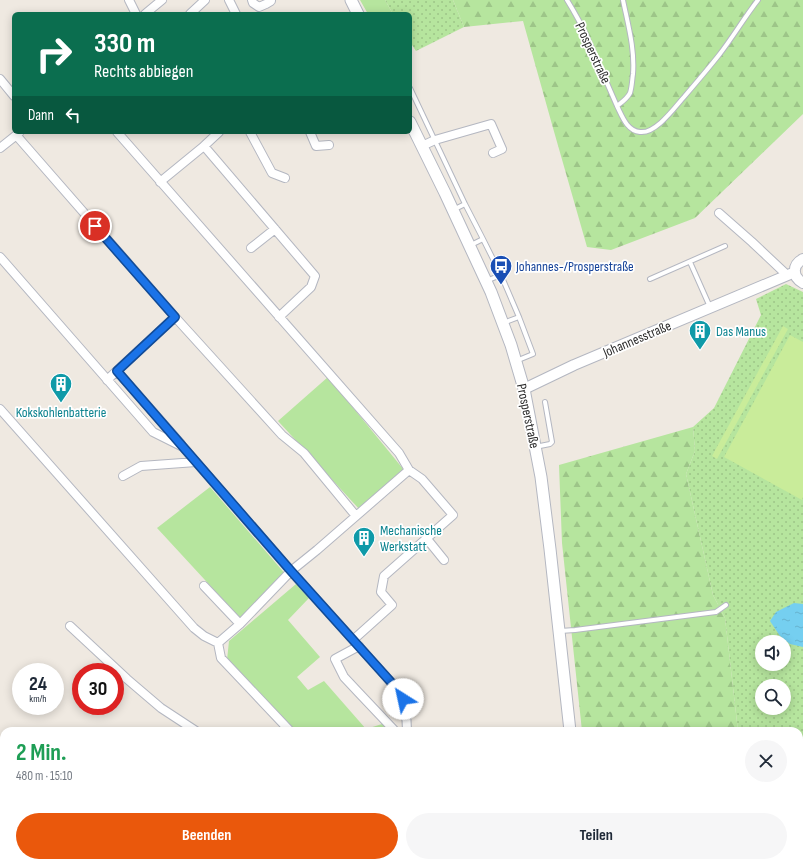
<!DOCTYPE html>
<html lang="de">
<meta charset="utf-8">
<style>
body{margin:0;font-family:"Sofia Sans Condensed",sans-serif;background:#f6f6f7;color:#1f2937;height:100vh;display:flex;flex-direction:column;font-size:15px;white-space:nowrap}
*{box-sizing:border-box;margin:0}
p{font-size:13px;color:#747a83}
.icon{flex:none;width:22px;height:22px;fill:none;stroke:currentColor;stroke-width:2;stroke-linecap:round;stroke-linejoin:round}
.map{position:relative;flex:1;overflow:hidden}
.panel{position:absolute;left:0px;top:727px;width:803px;height:140px;display:flex;flex-direction:column;background:#fff;border-radius:12px 12px 0 0;box-shadow:0 2px 10px #0003}
.panel>*{flex:none}
.top-card{position:absolute;left:12px;top:12px;width:400px;height:122px;border-radius:6px;box-shadow:0 2px 10px #0003;background:#0b6e4f;color:#fff;overflow:hidden}
.buttons{position:absolute;left:755px;top:635px;display:grid;gap:8px}
.buttons a{display:grid;place-items:center;width:36px;height:36px;border-radius:50%;background:#fff;box-shadow:0 2px 10px #0003;font-size:20px}
.speed{position:absolute;left:12px;top:663px;display:flex;gap:8px;font-size:20px;font-weight:700;text-align:center}
.speed>*{display:grid;place-content:center;width:52px;height:52px;border-radius:50%;background:#fff;box-shadow:0 2px 10px #0003;line-height:1}
.speed small{font-size:10px;font-weight:400}
.speed .limit{border:6px solid #d22;background:#fff;color:#111}
.pin{position:absolute;display:grid;place-items:center;width:34px;height:34px;color:#fff;margin:-17px;border:2px solid #fff;border-radius:50%;box-shadow:0 1px 4px #0007}
.me{position:absolute;width:44px;margin:-22px;rotate:325deg;stroke-linejoin:round;filter:drop-shadow(0 0 3px #0008)}
.turn{display:flex;align-items:center;gap:14px;height:84px;padding:0 16px;font-size:18px}
.turn .icon{width:52px;height:52px;stroke-width:2.5}
.turn b{display:block;font-size:28px;line-height:34px}
.then{display:flex;align-items:center;height:38px;padding:0 16px;background:#0003;gap:8px;font-size:15px}
.round{display:grid;place-items:center;flex:none;width:42px;height:42px;border-radius:21px;background:#f6f6f7}
.summary{display:flex;align-items:center;justify-content:space-between;height:68px;padding:0 16px}
h1{font-size:24px;font-weight:700;line-height:30px;color:#1e9e55}
.button{display:flex;gap:8px;margin-top:auto;padding:8px 16px}
.button a{flex:1;height:46px;border-radius:24px;background:#ea580c;color:#fff;font-size:16px;font-weight:700;line-height:46px;text-align:center}
.button a+a{background:#f6f6f7;color:#1f2937}
.map>svg:first-child{display:block}
.grass{fill:#b6e59e}
.forest{fill:url(#forest-firs)}
.park{fill:url(#park-dots);fill-rule:evenodd}
.pitch{fill:#c9ec9a}
.water{fill:url(#water-ripples)}
.lines{fill:none;stroke-linecap:round;stroke-linejoin:round}
.service-casing{stroke:#b4b7c1;stroke-width:6}
.minor-casing{stroke:#b4b7c1;stroke-width:10}
.tertiary-casing{stroke:#b4b7c1;stroke-width:12}
.secondary-casing{stroke:#b4b7c1;stroke-width:13}
.service{stroke:#fff;stroke-width:4}
.minor{stroke:#fff;stroke-width:8}
.tertiary{stroke:#fff;stroke-width:10}
.secondary{stroke:#fff;stroke-width:11}
.rail-casing{stroke:#a3a6b8;stroke-width:4}
.rail{stroke:#fff;stroke-width:2.5;stroke-dasharray:8;stroke-linecap:butt}
.route-casing{stroke:#114b97;stroke-width:10}
.route{stroke:#1a73e8;stroke-width:7}
.labels{text-anchor:middle;dominant-baseline:central;stroke-width:3.5;stroke-linejoin:round;paint-order:stroke}
.street-label{font-size:14px;fill:#2e2e2e;stroke:#fff}
.transit-label{font-size:14px;fill:#164399;stroke:#fff;text-anchor:start}
.culture-label{font-size:14px;fill:#0d838f;stroke:#fff;text-anchor:start}
</style>
<div class="map">
<svg width="803" height="867" viewBox="0 0 803 867">
<defs>
<pattern id="forest-firs" width="22" height="20" patternUnits="userSpaceOnUse"><rect width="22" height="20" fill="#b6e59e"/><path d="M5 1l3.5 6h-7zM16 11l3.5 6h-7z" fill="#9dc588"/></pattern>
<pattern id="park-dots" width="8" height="8" patternUnits="userSpaceOnUse"><rect width="8" height="8" fill="#b6e59e"/><path d="M2 2h.1M6 6h.1" fill="none" stroke="#9dc588" stroke-width="1.8" stroke-linecap="round"/></pattern>
<pattern id="water-ripples" width="26" height="14" patternUnits="userSpaceOnUse"><rect width="26" height="14" fill="#75cff0"/><path d="M2 4q2-2 4 0t4 0M15 11q2-2 4 0t4 0" fill="none" stroke="#66b2ce"/></pattern>
</defs>
<rect width="100%" height="100%" fill="#efe9e1"/>
<path class="grass" d="M360 0H385L393 14H368Z
M328 377 404 470 360 510 278 421Z
M210 487 287 576 240 618 157 528Z
M296 584 309 598 288 620 320 657 297 677 308 690 324 681 366 729 382 724 388 731H295L227 660 229 641Z
M0 755 4 760V804L0 799Z
M0 846H4V863H52L56 867H0Z
M59 863H95L98 867H63Z"/>
<path class="forest" d="M453 0H803V114L695 218 611 250 587 247 553 128 523 21 464 27Z
M693 427 695 451 686 474 713 595 725 618 738 731H582L562 543 559 465Z
M596 863H725V867H597Z"/>
<path class="park" d="M385 0H453L464 27 416 51 410 42V14H393Z
M786 284 803 292V751H799V731H738L725 618 713 595 686 474 695 451 693 427 714 408 761 315 756 299ZM762 642H784V664H762ZM762 686H784V708H762Z"/>
<path class="pitch" d="M783 326 788 329 717 459 712 456Z
M790 335 803 342V497L802 500 724 457Z"/>
<path class="water" d="M794 603 803 604V647L790 644 780 636 770 621 776 612Z"/>
<g class="lines">
<g class="service-casing">
<path id="service" d="M567 0 573 10 583 28 617 106
M623 0C628 25 635 49 633 74 632 80 632 87 630 93 627 99 622 102 617 106 622 116 627 131 640 132 656 134 675 107 684 97 696 83 708 69 719 55 733 37 744 18 758 0
M410 88 465 204
M453 210 465 204 483 239
M471 245 483 239 501 275
M690 262 710 307
M650 279 725 246
M486 281 501 275 519 317
M503 323 519 317 533 354 516 361
M535 447 550 444 552 442 545 402
M560 631 575 630 716 612 726 605
M799 796 803 797
M777 863V867"/>
</g>
<g class="minor-casing">
<path id="minor" d="M129 0 136 14
M229 0 236 14
M252 0 253 3 259 7 266 4 271 1V0
M145 14 162 0
M190 14 205 0
M0 79 14 96
M117 132 399 453 409 470
M250 132 272 173 285 178
M310 132 316 146 329 145
M16 135 175 317 107 380
M204 146 219 132
M422 146 435 140 491 124 502 149 493 153
M0 148 19 133
M160 182 204 146 315 276 311 287 279 317
M719 213 752 242 787 275
M251 248 275 229
M0 257 153 432 183 447 291 571 399 691C405 704 407 716 407 731
M175 317 282 435 304 453 356 516
M117 371 181 444
M0 409 194 628 204 636 218 643
M123 476 141 466 196 462
M427 539 444 560
M204 586 240 624
M70 626 127 679 161 708 196 731
M359 646 335 659 344 677 359 693 395 731
M290 731 221 658 218 643 240 624 291 571 317 550 409 470 422 479 453 515 384 576 381 592 392 605 353 640
M340 863 344 867
M470 863 471 867"/>
</g>
<g class="tertiary-casing">
<path id="tertiary" d="M803 259C792 265 792 277 803 283
M524 389 574 365 795 272"/>
</g>
<g class="secondary-casing">
<path id="secondary" d="M351 0 358 14
M410 122 445 193 491 292 511 345 524 389 541 477 550 549 570 731
M585 863V867"/>
</g>
<use href="#service" class="service"/>
<use href="#minor" class="minor"/>
<use href="#tertiary" class="tertiary"/>
<use href="#secondary" class="secondary"/>
<g class="rail-casing">
<path id="rail" d="M0 745 4 749
M110 863 114 867"/>
</g>
<use href="#rail" class="rail"/>
</g>
<g class="lines">
<g class="route-casing">
<path id="route" d="M95 226 175 317 117 371 291 571 399 691 403 699"/>
</g>
<use href="#route" class="route"/>
</g>
<defs>
<g id="bus-pin" transform="scale(1.15)"><path d="M0 17L-7.5 6A9.5 9.5 0 1 1 7.5 6Z" fill="#1a4fb4" stroke="#fff"/><path d="M-5-6H5V4H4V6H2V4H-2V6H-4V4H-5ZM-3.5-4V0h7V-4ZM-3.5 1.2v1.5H-2V1.2ZM2 1.2v1.5H3.5V1.2Z" fill="#fff"/></g>
<g id="building-pin" transform="scale(1.15)"><path d="M0 17L-7.5 6A9.5 9.5 0 1 1 7.5 6Z" fill="#0f9aa8" stroke="#fff"/><path d="M-4-6H4V6H1V3H-1V6H-4ZM-2.5-4.3h1.7v1.8h-1.7ZM.8-4.3h1.7v1.8H.8ZM-2.5-1h1.7V.8h-1.7ZM.8-1h1.7V.8H.8Z" fill="#fff"/></g>
</defs>
<g fill-rule="evenodd">
<use href="#bus-pin" x="501" y="266"/>
<use href="#building-pin" x="700" y="331"/>
<use href="#building-pin" x="61" y="384"/>
<use href="#building-pin" x="364" y="538"/>
</g>
<g class="labels">
<g class="street-label">
<text transform="translate(593 53) rotate(65)">Prosperstraße</text>
<text transform="translate(637 339) rotate(-23)">Johannesstraße</text>
<text transform="translate(528 416) rotate(78)">Prosperstraße</text>
</g>
<g class="transit-label">
<text x="516" y="266">Johannes-/Prosperstraße</text>
</g>
<g class="culture-label">
<text x="716" y="331">Das Manus</text>
<text x="61" y="412" text-anchor="middle">Kokskohlenbatterie</text>
<text x="380" y="530">Mechanische<tspan x="380" dy="16">Werkstatt</tspan></text>
</g>
</g>
</svg>
<div class="buttons">
<a><svg class="icon" aria-label="sound" viewBox="0 0 24 24"><path d="M4 9h4l5-4v14l-5-4H4zM17 9q2 3 0 6"/></svg></a>
<a><svg class="icon" aria-label="search" viewBox="0 0 24 24"><circle cx="10" cy="10" r="6"/><path d="M15 15l6 6"/></svg></a>
</div>
<div class="speed"><div>24<small>km/h</small></div><div class="limit">30</div></div>
<div class="pin" style="left:95px;top:226px;background:#d93025"><svg class="icon" aria-label="arrive" viewBox="0 0 24 24"><path d="M6 21V4h12l-3 4 3 4H6"/></svg></div>
<svg class="me" style="left:403px;top:699px" viewBox="-20 -20 40 40"><circle r="19" fill="#fff"/><path d="M0-13L10 11 0 6-10 11z" fill="#1a73e8"/></svg>
<div class="top-card">
<div class="turn"><svg class="icon" aria-label="right" viewBox="0 0 24 24"><path d="M7 20v-9h11M14 6l5 5-5 5"/></svg><div><b>330 m</b>Rechts abbiegen</div></div>
<div class="then">Dann<svg class="icon" aria-label="left" viewBox="0 0 24 24"><path d="M17 20v-9H6M10 6l-5 5 5 5"/></svg></div>
</div>
<section class="panel">
<div class="summary"><div><h1>2 Min.</h1><p>480 m · 15:10</p></div><a class="round"><svg class="icon" aria-label="close" viewBox="0 0 24 24"><path d="M6 6l12 12M18 6L6 18"/></svg></a></div>
<div class="button"><a>Beenden</a><a>Teilen</a></div>
</section>
</div>
